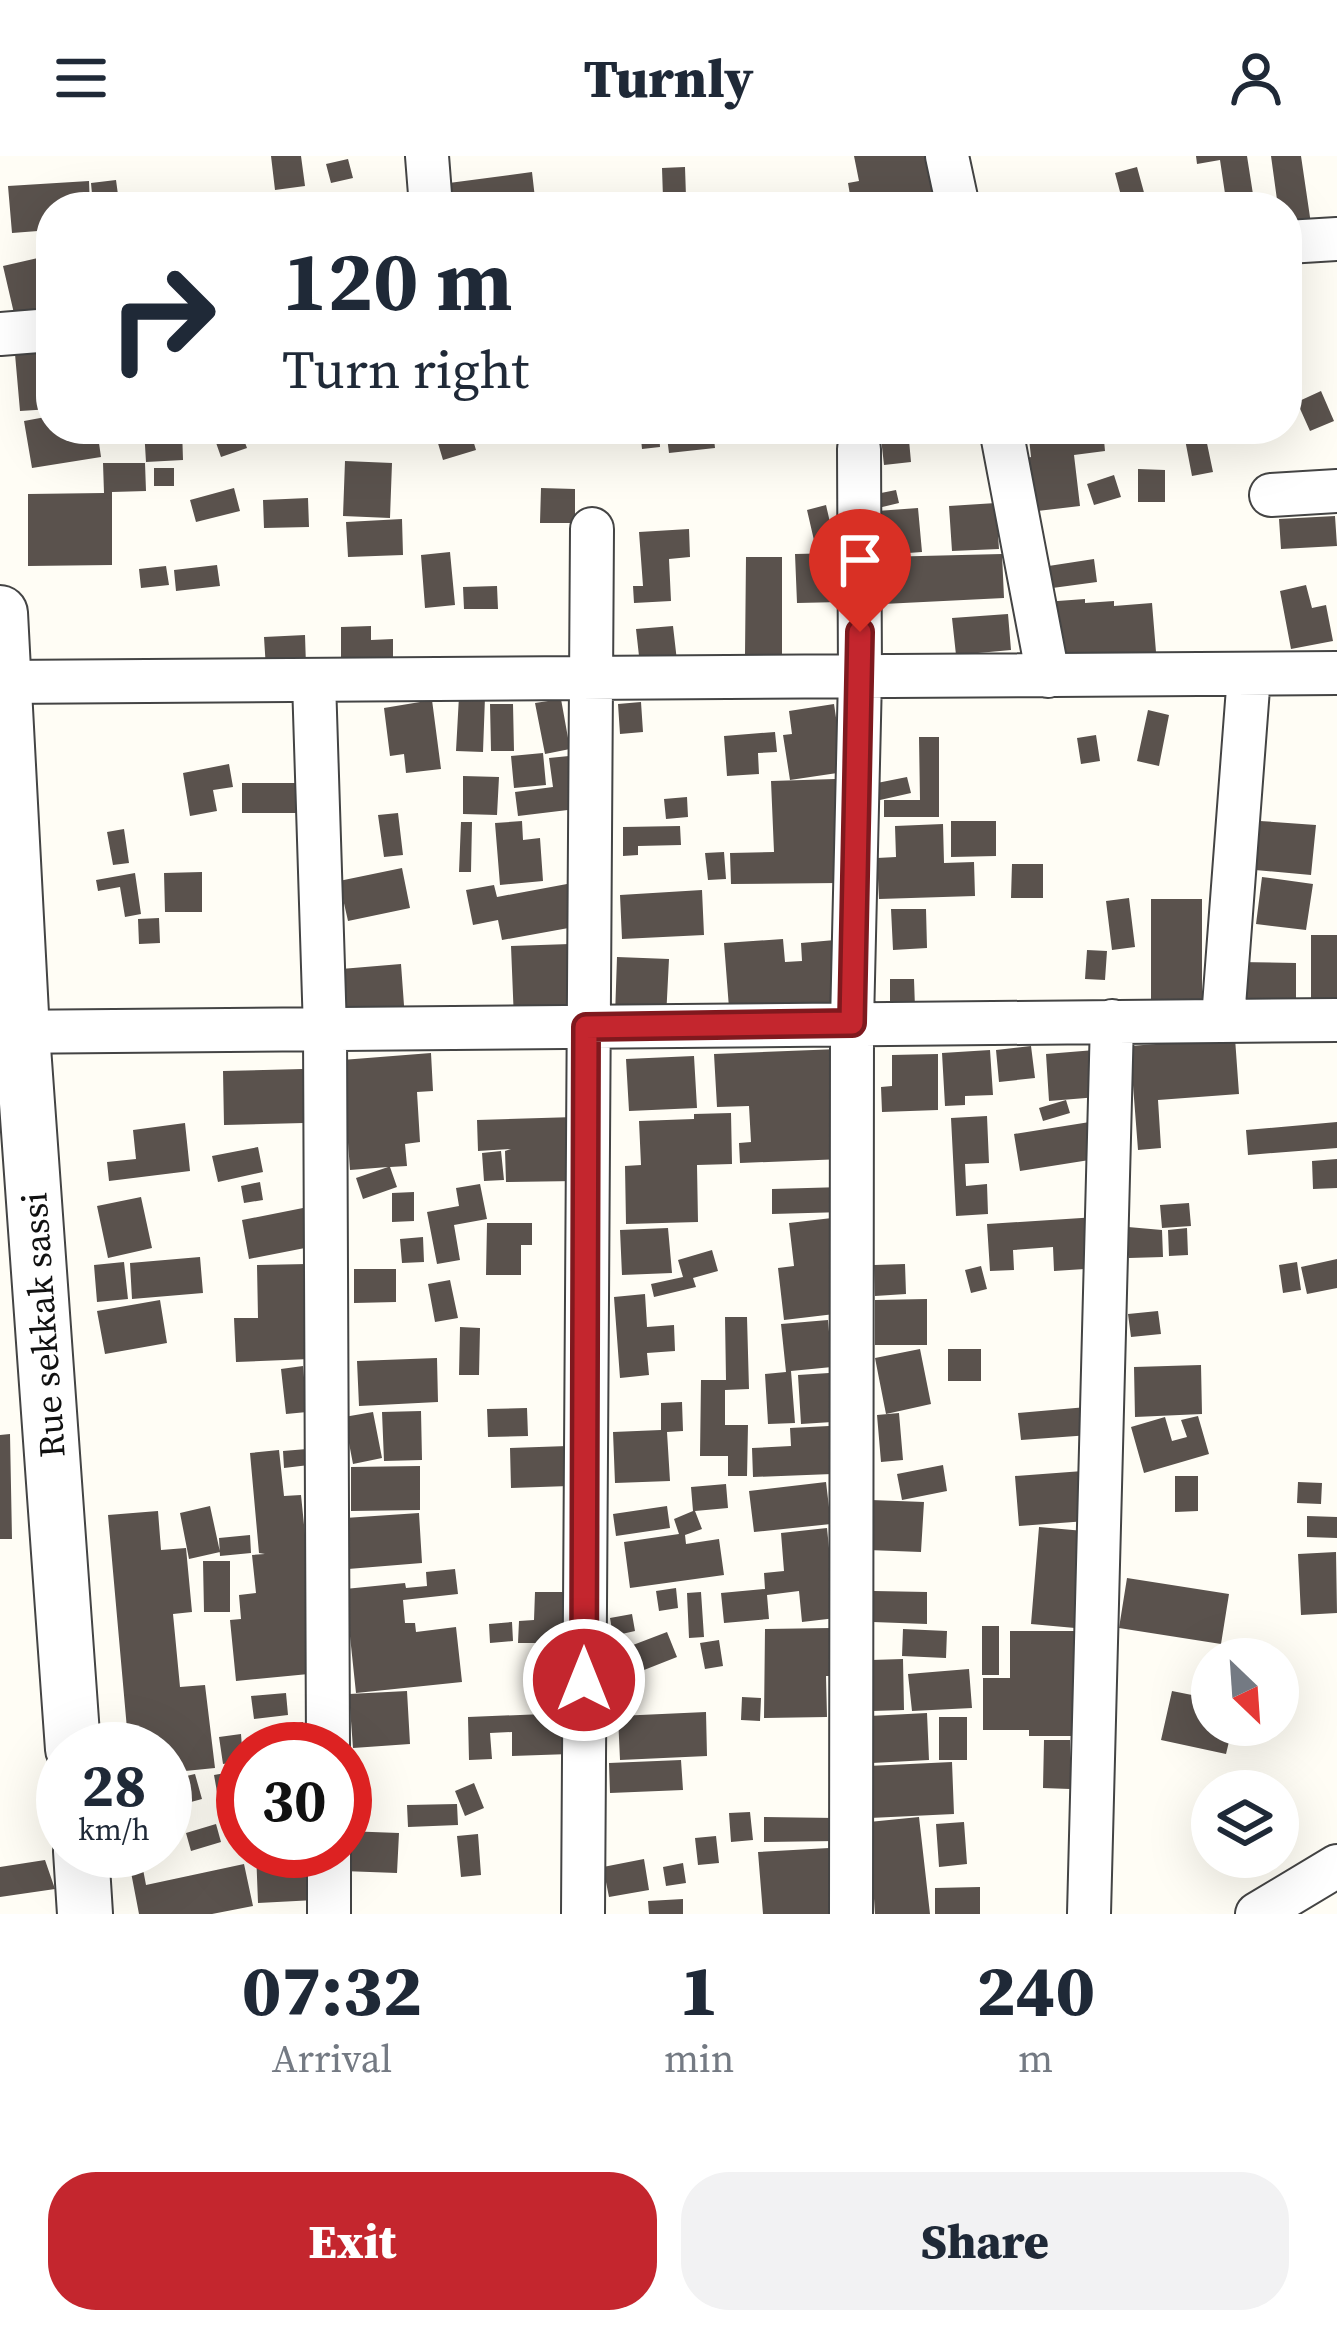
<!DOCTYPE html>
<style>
body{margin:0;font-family:"Source Serif 4",serif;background:#f2f2f3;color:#1f2937;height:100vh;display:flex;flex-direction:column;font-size:45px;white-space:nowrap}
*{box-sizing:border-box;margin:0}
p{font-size:39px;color:#747a83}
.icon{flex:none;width:66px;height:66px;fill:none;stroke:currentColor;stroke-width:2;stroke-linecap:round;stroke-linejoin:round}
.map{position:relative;height:1758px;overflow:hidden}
.side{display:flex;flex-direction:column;background:#fff;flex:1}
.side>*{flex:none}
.top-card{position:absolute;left:36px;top:36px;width:1266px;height:252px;border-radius:48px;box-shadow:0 12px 48px #0002;background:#fff;color:#1f2937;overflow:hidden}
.needle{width:78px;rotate:155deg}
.buttons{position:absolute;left:1191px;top:1482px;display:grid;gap:24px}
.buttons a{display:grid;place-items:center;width:108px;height:108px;border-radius:50%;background:#fff;box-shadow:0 12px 48px #0002;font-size:60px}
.speed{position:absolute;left:36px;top:1566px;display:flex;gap:24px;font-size:60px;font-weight:700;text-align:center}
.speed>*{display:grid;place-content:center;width:156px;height:156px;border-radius:50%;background:#fff;box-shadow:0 12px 48px #0002;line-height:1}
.speed small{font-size:30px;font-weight:400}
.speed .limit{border:18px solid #d22;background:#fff;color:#111}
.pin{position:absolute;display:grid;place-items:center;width:102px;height:102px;color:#fff;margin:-123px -51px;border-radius:50% 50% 50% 0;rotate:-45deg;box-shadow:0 0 12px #0007}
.pin .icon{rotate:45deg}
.me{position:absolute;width:132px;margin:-66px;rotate:0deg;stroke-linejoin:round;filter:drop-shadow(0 0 9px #0008)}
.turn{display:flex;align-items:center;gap:42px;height:252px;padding:0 48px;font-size:54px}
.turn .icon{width:156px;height:156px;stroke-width:2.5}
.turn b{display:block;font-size:84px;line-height:102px}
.eta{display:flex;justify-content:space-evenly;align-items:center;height:204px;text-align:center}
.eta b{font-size:72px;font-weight:800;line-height:84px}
.primary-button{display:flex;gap:24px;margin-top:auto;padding:24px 48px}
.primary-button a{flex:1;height:138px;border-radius:48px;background:#c4262e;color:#fff;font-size:48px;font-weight:800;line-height:138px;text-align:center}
.primary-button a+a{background:#f2f2f3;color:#1f2937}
header{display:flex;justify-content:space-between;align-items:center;height:156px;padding:0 48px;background:#fff;font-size:54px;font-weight:800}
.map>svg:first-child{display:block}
.building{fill:#5a524d}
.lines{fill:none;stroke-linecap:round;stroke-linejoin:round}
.minor-casing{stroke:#444;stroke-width:46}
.tertiary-casing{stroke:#444;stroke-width:58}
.minor{stroke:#fff;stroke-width:42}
.tertiary{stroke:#fff;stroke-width:54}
.route-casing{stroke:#7f191e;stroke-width:30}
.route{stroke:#c4262e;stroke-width:21}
.labels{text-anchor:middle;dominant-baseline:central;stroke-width:12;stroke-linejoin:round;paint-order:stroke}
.street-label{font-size:36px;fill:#111;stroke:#fff}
</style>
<header><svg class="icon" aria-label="menu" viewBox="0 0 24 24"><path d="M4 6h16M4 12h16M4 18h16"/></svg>Turnly<svg class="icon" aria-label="person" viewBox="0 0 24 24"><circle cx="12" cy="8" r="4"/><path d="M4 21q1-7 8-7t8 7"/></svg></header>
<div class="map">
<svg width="1337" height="1758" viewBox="0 0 1337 1758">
<rect width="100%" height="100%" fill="#fffdf5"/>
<path class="building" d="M271 0H301L305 30 275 34Z
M854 0H933L941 43 897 51H852L848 27 859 25Z
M1196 0H1247L1255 51H1227L1220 4 1197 8Z
M1271 0H1301L1311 68 1287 71V51H1278Z
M348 3 353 22 331 27 326 8Z
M685 11 686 41 663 42 662 12Z
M1137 11 1148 51H1124L1115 17Z
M532 16 536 51H452L449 27Z
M116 24 119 46 93 49 91 27Z
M89 25 90 51H51V74L12 77 8 30Z
M1033 40V51H986L985 44Z
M51 99V158L16 166 3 110Z
M51 196V253L20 255 15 198Z
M1321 235 1334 265 1310 275 1297 246Z
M51 260V273H97L101 301 32 312 24 265Z
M144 273H182L183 304 146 306Z
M234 273H240L247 292 221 301 214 281Z
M640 273H659L660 291 642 293Z
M666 273H713L715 292 669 297Z
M880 273H908L911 306 884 309Z
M1028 273H1103L1105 295 1074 299 1080 350 1029 356 1023 303 1031 301Z
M1183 273H1204L1213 316 1192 320Z
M470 274 476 294 443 304 437 284Z
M345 305 392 307 390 362 343 360Z
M103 307H145L146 335 112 336V409L28 410V338L104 337Z
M154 312H174V330H154Z
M1138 313 1165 314V346H1138Z
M1114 319 1121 341 1094 349 1087 328Z
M234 332 240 355 196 366 190 344Z
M541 332 575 333V367H540Z
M896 334 899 347 874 353 871 339Z
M308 342 309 371 264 372 263 344Z
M996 347 999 393 952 395 949 350Z
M826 349 835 388 816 393 807 354Z
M918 352 922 396 881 399 877 355Z
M1335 360 1337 390 1281 393 1279 363Z
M402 363 403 399 348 401 346 366Z
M689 373 690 401 669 403 671 445 634 447 633 430H643L639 376Z
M450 396 455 449 425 452 421 399Z
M840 397 841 446 797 447 795 398Z
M1002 398 1004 442 883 448 881 401Z
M746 401H782V498H745Z
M1094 403 1097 426 1045 433 1042 411Z
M217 409 220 430 176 435 174 414Z
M166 410 169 429 141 432 139 413Z
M1306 429 1312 452 1326 449 1333 485 1291 493 1280 435Z
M497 430 498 453H464L463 431Z
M1085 443V447L1114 445V450L1152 447 1156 496 1049 505 1044 446Z
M1008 458 1011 494 956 499 952 462Z
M371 470V484L393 483V512L341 513V471Z
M673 470 677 505 640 509 636 473Z
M305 479 306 510 266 513 264 481Z
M459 540 485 541 483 596 456 595Z
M561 543 570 593 545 598 535 547Z
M432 544 441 613 406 617 404 598 390 600 384 552Z
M641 546 643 576 620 578 618 548Z
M490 548H513L514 595H491Z
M834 548 844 616 790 624 783 579 792 578 789 555Z
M1148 554 1169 559 1159 610 1137 605Z
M775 576 777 596 758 597 759 618 727 620 724 580Z
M1096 579 1100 605 1081 608 1077 582Z
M919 581H939V661H884V644H920Z
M543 597 546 629 514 632 511 600Z
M569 600 576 653 518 660 515 636 553 631 549 602Z
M229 608 233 631 213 634 217 655 190 660 183 617Z
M463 620 499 621 497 659 463 658Z
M907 621 911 637 880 644 877 627Z
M835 623 838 727 731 728 730 697 774 696 771 625Z
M242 627H302V657H242Z
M687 641 688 661 666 663 664 643Z
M398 657 403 699 384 701 378 659Z
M522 665 523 684 540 682 543 725 500 729 495 667Z
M951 665H996V700L951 701Z
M1260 665 1316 669 1311 719 1255 714Z
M461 666H472L471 716H459Z
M943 668 944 707 974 706 975 740 879 743 877 702 896 701 895 670Z
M680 670 681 689 638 690V699L623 700V671Z
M124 673 129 707 113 709 107 676Z
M724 696 726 723 708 724 705 697Z
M1012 708H1043V742H1011Z
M402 712 410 752 348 765 339 725Z
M202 716V756H165L164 717Z
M135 717 141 758 125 761 120 731 98 735 96 724Z
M1262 721 1313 728 1306 774 1256 768Z
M567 728 574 771 502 784 498 764 473 769 466 734 494 729 497 741Z
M702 734 704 779 622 783 620 739Z
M1129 742 1135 791 1112 794 1106 745Z
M1151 743H1202V856L1151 857Z
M891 753H926L927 792 893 794Z
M159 762 160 787 139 788 138 763Z
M1311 779H1337V856H1311Z
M783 783 785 806 802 805 801 787 835 784 841 856 730 865 724 787Z
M570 788 573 862 514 864 511 790Z
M1087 794 1107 795 1105 824 1085 823Z
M617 801 669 803 666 862 615 860Z
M1238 806 1296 807V854H1238Z
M401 808 405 863 344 868 341 813Z
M890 823H914L915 852H890Z
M1235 882 1239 938 1158 944 1161 992 1138 994 1130 890Z
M1031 890 1035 922 999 926 996 894Z
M839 893 843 1003 740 1007 739 987 751 986 749 950 717 951 714 898Z
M990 894 993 939 965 940V949L945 950 942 897Z
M1095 894 1098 941 1049 945 1046 898Z
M431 897 433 935 417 936 420 986 405 988 407 1010 390 1011 397 1031 363 1043 356 1022 388 1011 350 1014 342 904Z
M938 898V954L882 956 881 931 892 930V899Z
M694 900 697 952 629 955 626 903Z
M303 913 304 967 224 969 223 915Z
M1066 944 1070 957 1043 965 1039 952Z
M731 957 732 1008 697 1009 698 1066 626 1068 625 1010 641 1009 639 965 694 963V958Z
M987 960 989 1007 965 1008 966 1030 987 1028 988 1058 956 1060 951 962Z
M575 961 576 1025 506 1026 505 995 511 993 478 995 477 964Z
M1096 965 1102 1002 1020 1015 1014 978Z
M1337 966V992L1248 999 1246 974Z
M185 967 190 1015 109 1025 107 1006 136 1003 133 974Z
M258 991 263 1016 218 1026 212 1000Z
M501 995 504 1024 484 1025 482 997Z
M1337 1003V1032L1313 1033 1312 1005Z
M260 1026 263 1044 244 1047 241 1030Z
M480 1028 487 1063 454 1069 460 1104 437 1108 427 1056 459 1050 456 1032Z
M843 1031 844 1056 772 1058V1033Z
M414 1036V1065L392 1066V1037Z
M141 1041 152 1092 108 1102 97 1050Z
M1189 1047 1191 1070 1162 1072 1160 1049Z
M303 1052 310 1091 249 1103 242 1064Z
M1097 1061 1100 1112 1054 1115 1053 1091 1013 1094 1014 1114 990 1115 987 1068Z
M832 1062 843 1157 784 1164 778 1112 794 1110 789 1067Z
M487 1067H532V1089H521V1119H486Z
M1128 1071 1162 1074 1163 1101 1129 1102Z
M668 1072 672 1117 622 1119 620 1074Z
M1187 1072 1188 1099 1169 1100 1168 1074Z
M423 1081 424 1106 402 1107 400 1083Z
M712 1094 718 1115 693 1122 696 1131 654 1141 651 1128 683 1121 678 1104Z
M200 1101 203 1137 132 1143 130 1107Z
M1337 1103V1132L1307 1138 1301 1111Z
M124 1106 128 1143 97 1146 94 1109Z
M1297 1106 1301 1134 1283 1137 1279 1109Z
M307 1108 310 1203 236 1206 234 1162H258L257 1109Z
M905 1108 906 1138 875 1140 874 1109Z
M981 1110 987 1133 971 1137 965 1114Z
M354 1113H396V1146L354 1147Z
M450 1124 458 1162 435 1166 428 1128Z
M645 1138 647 1171 674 1169 675 1195 647 1197 649 1219 620 1222 614 1141Z
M927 1143V1189H875V1144Z
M160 1144 167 1187 105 1198 97 1155Z
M1158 1155 1161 1178 1131 1181 1128 1158Z
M725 1161H747L749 1233 725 1234V1269H748L747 1320H728V1300H700L701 1224H726Z
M828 1164 832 1211 791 1215 795 1267 768 1268 765 1218 786 1216 781 1168Z
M460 1171 480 1172 479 1219H459Z
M920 1193 931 1248 886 1258 875 1202Z
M948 1193H981V1225H948Z
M437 1202 438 1246 359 1250 357 1205Z
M1201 1209 1202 1258 1135 1261 1134 1211Z
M303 1210 307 1256 286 1258 281 1213Z
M829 1217 832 1266 801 1268 798 1219Z
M682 1246 683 1275 667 1276 670 1325 615 1327 613 1276 661 1274V1247Z
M1087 1251 1090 1279 1021 1284 1018 1257Z
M527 1252 528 1280 488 1281 487 1253Z
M421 1255 422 1304 384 1305 382 1256Z
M373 1256 382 1302 353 1308 344 1261Z
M899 1257 903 1304 881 1306 877 1259Z
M1198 1260 1209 1298 1144 1317 1131 1271 1165 1261 1172 1285 1187 1281 1181 1264Z
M829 1270 832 1318 753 1321 752 1292 791 1290 790 1272Z
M10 1278 12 1383H0V1279Z
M568 1290 569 1330 511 1332 510 1292Z
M307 1293 309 1309 284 1312 283 1295Z
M279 1294 284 1340 301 1339 319 1517 236 1525 230 1464 241 1463 239 1439 256 1437 252 1399 265 1398 259 1397 250 1297Z
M943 1309 947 1335 902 1344 897 1318Z
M420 1310V1354L351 1355V1311Z
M1083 1315 1087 1365 1019 1370 1015 1320Z
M1175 1320H1198V1355L1175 1356Z
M826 1326 831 1368 754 1376 749 1335Z
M1298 1326 1322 1327 1321 1348 1297 1347Z
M726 1328 728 1352 695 1355 702 1373 685 1379 686 1388 719 1383 724 1419 630 1432 624 1386 679 1378 674 1363 693 1355 691 1331Z
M871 1344 924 1346 921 1396 868 1394Z
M210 1350 220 1396 189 1403 180 1357Z
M667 1350 670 1372 616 1380 613 1358Z
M158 1355 161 1394 186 1392 192 1456 173 1458 180 1531 205 1529 215 1612 165 1617V1593H136L134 1572 127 1573 108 1359Z
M419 1357 422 1407 348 1413 345 1362Z
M1307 1360 1337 1361V1382L1307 1381Z
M1039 1371 1084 1375 1075 1472 1031 1468Z
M827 1372 836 1462 802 1466 799 1435 767 1439 769 1463 724 1467 721 1437 765 1433 764 1417 784 1415 781 1377Z
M250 1379 251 1397 220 1400 219 1382Z
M1336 1396 1337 1457 1301 1459 1298 1398Z
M203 1405H230V1456H204Z
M455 1413 458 1438 403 1444 405 1467H415L416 1476 456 1471 462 1526 356 1537 345 1433 405 1427 406 1432 427 1430 426 1416Z
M1127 1422 1229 1438 1221 1488 1119 1472Z
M676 1432 678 1452 659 1455 656 1435Z
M874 1435 927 1436V1468L873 1466Z
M535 1436H571V1487H518L519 1465 534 1464Z
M701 1436 704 1481 689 1482 687 1437Z
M632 1458 635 1475 613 1480 610 1462Z
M512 1466 513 1485 490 1487 489 1468Z
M982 1470H999V1519H982Z
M831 1472 832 1520H826L827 1561 764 1562 765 1473Z
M903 1473 947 1475 946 1502 902 1500Z
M1010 1475H1084L1081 1580H1029V1574H983V1522H1010Z
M667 1476 677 1501 644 1514 633 1489Z
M719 1484 723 1510 705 1513 700 1487Z
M903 1503 904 1554 872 1555 871 1504Z
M969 1513 972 1552 912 1555 908 1518Z
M407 1535 410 1588 353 1592 349 1538Z
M1172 1535 1212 1543V1569H1233L1226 1598 1161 1584Z
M286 1537 288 1559 254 1563 251 1540Z
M742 1541 761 1542 760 1565 741 1564Z
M706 1556 707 1600 620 1604 618 1560Z
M568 1557 570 1598 512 1600V1576L490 1577 492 1603 469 1604 468 1561Z
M927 1557 929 1604 872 1607 869 1560Z
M939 1561H967V1604H939Z
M303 1566 305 1582 264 1589 261 1574Z
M241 1578 243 1605 223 1608 219 1581Z
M1044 1584H1070V1633L1043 1632Z
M681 1604 683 1634 610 1637 609 1607Z
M952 1606 954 1658 870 1662 868 1610Z
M231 1616 239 1661 222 1664 214 1619Z
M195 1618 202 1643 165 1653V1625Z
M474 1627 484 1652 465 1660 455 1635Z
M457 1648 458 1669 408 1671 407 1649Z
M750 1656 753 1684 731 1686 729 1657Z
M764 1661 836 1662V1685L764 1686Z
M919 1661 930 1758H875L869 1666Z
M964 1666 967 1708 939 1711 936 1668Z
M216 1668 221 1686 191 1695 186 1677Z
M345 1675 399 1677 397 1717 343 1715Z
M478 1678 481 1719 461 1721 457 1680Z
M716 1680 719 1707 698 1709 695 1682Z
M829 1692 833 1758H763L758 1696Z
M256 1695H313L315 1744 258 1747Z
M644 1703 649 1734 609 1741 603 1711Z
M45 1704 55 1733 0 1741V1711Z
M683 1707 686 1727 666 1730 663 1711Z
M142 1708 146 1729 244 1708 253 1750 212 1758H139L130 1711Z
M980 1731V1758H935V1732Z
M683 1743V1758H649L648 1745Z"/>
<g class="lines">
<g class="minor-casing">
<path id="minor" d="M427 0 431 51
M947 0 958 51
M1287 86 1337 83
M0 178 51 174
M1001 273 1048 520
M1271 339 1337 335
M314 525 325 874 328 1593
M0 526 1337 517
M1223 863 1249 519
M0 876 1337 864
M329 1695V1758
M583 1758 592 373
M851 1758 852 867 860 521 859 293
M1089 1758 1112 865
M1257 1758 1337 1710"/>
</g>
<g class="tertiary-casing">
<path id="tertiary" d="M0 457 22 877 73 1593
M81 1695 85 1758"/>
</g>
<use href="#minor" class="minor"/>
<use href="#tertiary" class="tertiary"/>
</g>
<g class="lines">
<g class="route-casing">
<path id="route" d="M584 1524 586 871 852 867 860 476"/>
</g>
<use href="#route" class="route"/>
</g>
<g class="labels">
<g class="street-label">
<text transform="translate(43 1169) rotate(-94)">Rue sekkak sassi</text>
</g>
</g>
</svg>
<div class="buttons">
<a><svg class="needle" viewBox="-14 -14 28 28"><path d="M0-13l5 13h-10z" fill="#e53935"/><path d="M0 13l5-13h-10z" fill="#747a83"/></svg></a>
<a><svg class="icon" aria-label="layers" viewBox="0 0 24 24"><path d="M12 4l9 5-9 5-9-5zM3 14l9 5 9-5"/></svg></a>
</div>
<div class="speed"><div>28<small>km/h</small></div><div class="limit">30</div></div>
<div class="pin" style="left:860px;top:476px;background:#d93025"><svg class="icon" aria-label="arrive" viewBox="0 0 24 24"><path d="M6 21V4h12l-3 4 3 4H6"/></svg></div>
<svg class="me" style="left:584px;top:1524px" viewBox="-20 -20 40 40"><circle r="17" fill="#c4262e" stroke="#fff" stroke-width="3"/><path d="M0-11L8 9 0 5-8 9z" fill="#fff"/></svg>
<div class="top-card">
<div class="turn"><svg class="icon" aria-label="right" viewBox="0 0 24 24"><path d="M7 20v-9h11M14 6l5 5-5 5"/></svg><div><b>120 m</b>Turn right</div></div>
</div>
</div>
<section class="side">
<div class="eta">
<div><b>07:32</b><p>Arrival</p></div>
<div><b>1</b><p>min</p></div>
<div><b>240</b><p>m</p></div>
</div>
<div class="primary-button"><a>Exit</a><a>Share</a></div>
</section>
